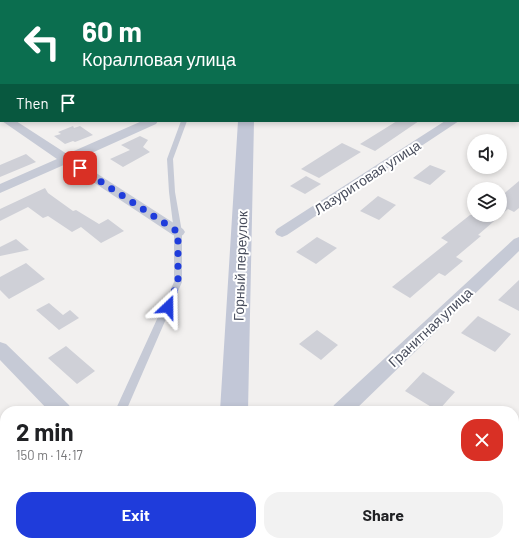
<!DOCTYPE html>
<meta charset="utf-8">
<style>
body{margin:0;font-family:Barlow,sans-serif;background:#f2f2f2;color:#202124;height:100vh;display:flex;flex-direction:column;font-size:15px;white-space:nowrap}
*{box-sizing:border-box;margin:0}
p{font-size:13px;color:#757577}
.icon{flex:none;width:22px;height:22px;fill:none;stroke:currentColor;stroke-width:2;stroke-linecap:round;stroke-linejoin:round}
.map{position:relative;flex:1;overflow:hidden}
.side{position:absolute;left:0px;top:406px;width:519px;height:140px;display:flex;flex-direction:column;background:#fff;border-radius:16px 16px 0 0;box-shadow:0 2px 6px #0003}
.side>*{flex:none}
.top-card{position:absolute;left:0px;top:0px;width:519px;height:122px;box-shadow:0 2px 6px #0003;background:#0b6e4f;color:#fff;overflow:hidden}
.tools{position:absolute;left:467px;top:134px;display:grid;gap:8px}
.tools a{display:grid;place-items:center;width:40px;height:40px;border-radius:50%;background:#fff;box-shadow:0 2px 6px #0003;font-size:20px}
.pin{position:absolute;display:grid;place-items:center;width:34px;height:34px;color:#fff;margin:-17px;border-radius:8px;box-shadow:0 2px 6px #0006}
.me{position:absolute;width:44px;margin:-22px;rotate:23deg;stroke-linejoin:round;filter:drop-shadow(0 0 3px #0008)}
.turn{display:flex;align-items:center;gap:14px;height:84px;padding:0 16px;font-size:18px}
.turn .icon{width:52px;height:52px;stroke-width:2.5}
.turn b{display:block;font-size:28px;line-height:34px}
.then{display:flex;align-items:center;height:38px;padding:0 16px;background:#0003;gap:8px;font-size:15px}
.round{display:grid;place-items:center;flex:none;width:42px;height:42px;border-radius:16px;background:#f2f2f2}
.overview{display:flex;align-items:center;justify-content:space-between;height:68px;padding:0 16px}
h1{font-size:24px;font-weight:700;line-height:30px}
.button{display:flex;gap:8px;margin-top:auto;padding:8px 16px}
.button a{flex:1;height:46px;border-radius:16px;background:#1f3cdb;color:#fff;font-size:16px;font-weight:700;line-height:46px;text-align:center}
.button a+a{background:#f2f2f2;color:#202124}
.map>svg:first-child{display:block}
.building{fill:#cfd0d7}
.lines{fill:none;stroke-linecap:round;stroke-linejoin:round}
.lane{fill:#c6cad6;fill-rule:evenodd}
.street{fill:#c6cad6;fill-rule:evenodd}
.secondary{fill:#c2c7d7;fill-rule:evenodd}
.route{stroke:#1f3cdb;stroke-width:7;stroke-dasharray:0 12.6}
.labels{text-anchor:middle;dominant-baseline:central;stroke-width:4;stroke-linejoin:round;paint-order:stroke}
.street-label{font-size:14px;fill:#484d5c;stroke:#fff}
</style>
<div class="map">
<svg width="519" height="546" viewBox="0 0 519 546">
<rect width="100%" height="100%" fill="#f2f0ef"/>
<path class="building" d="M397 121H419L375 151 360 144Z
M73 126 74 128 80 126 93 135 75 142 73 141 65 144 54 136 61 134 58 132Z
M140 136 148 140 143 147 150 152 123 167 110 159 130 150 121 145Z
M342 143 361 152 319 178 301 169Z
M26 154 36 162 0 177V165Z
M430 165 446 171 430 185 413 178Z
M306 176 321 184 305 194 290 186Z
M519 181V208L514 212 508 209 478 235 481 236 456 257 463 261 445 276 439 273 410 298 392 287 448 242 441 238 470 215H500V197Z
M45 188 48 193 73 211 76 210 99 224 108 219 124 231 101 243 81 227 72 232 48 216 43 218 28 207 0 221V209Z
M378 196 396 205 379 220 360 211Z
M317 237 337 248 316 264 296 252Z
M16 239 29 250 0 256V247Z
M26 263 45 279 9 299 0 290V277Z
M519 280V311L498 300Z
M49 303 63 315 70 310 79 318 59 330 36 310Z
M478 316 511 334 495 352 461 333Z
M317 330 338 345 321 360 299 344Z
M66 346 95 371 77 384 48 358Z
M423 372 455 392 438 411 405 391Z"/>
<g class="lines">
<path class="lane" d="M181 121H187L173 159 175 192 182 232V282L126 411H115L174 282V232L169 192 167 159Z"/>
<path class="street" d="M96 0H108L96 1Z
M320 0H331L320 1Z
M480 0H490L480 1Z
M0 28H1V34H0Z
M518 61H519V68H518Z
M518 88H519V94H518Z
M2 121H16L67 154 142 121H158L156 124 76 160 183 229 185 232 183 235 178 237 173 235 66 164 0 193V184L57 159Z
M445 121H459L287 235 282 237 277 235 275 232 277 229Z
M519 237V251L354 411H331L334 405 514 239Z
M0 342 6 344 69 405 72 411H49L0 360Z
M5 477V499L0 501V479Z"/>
<path class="secondary" d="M0 97H1V107H0Z
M238 121H254L248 411H220Z
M213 541H245V546H213Z"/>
</g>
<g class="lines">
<path class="route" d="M80 168 178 232V282L168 307"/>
</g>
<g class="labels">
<g class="street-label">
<text transform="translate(367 177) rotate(-33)">Лазуритовая улица</text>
<text transform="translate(240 266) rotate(-88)">Горный переулок</text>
<text transform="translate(430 327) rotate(-43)">Гранитная улица</text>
</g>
</g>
</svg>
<div class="tools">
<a><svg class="icon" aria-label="sound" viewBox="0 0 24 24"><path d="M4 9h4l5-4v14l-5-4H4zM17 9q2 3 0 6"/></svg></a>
<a><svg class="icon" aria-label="layers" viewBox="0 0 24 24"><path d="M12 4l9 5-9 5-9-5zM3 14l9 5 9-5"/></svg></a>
</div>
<div class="pin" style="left:80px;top:168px;background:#d93025"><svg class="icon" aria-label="arrive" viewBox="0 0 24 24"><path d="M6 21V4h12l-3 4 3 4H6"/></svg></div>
<svg class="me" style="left:168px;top:307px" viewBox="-20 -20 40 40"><path d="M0-17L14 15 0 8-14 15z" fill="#1f3cdb" stroke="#fff" stroke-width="4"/></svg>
<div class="top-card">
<div class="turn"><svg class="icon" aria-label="left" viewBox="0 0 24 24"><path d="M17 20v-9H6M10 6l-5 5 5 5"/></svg><div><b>60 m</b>Коралловая улица</div></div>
<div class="then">Then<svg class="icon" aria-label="arrive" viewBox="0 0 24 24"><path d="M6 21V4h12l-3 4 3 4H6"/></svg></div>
</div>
<section class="side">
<div class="overview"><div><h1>2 min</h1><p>150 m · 14:17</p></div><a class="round" style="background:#d93025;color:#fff"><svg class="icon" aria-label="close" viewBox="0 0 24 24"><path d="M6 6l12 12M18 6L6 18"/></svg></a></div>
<div class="button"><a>Exit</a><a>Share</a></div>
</section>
</div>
